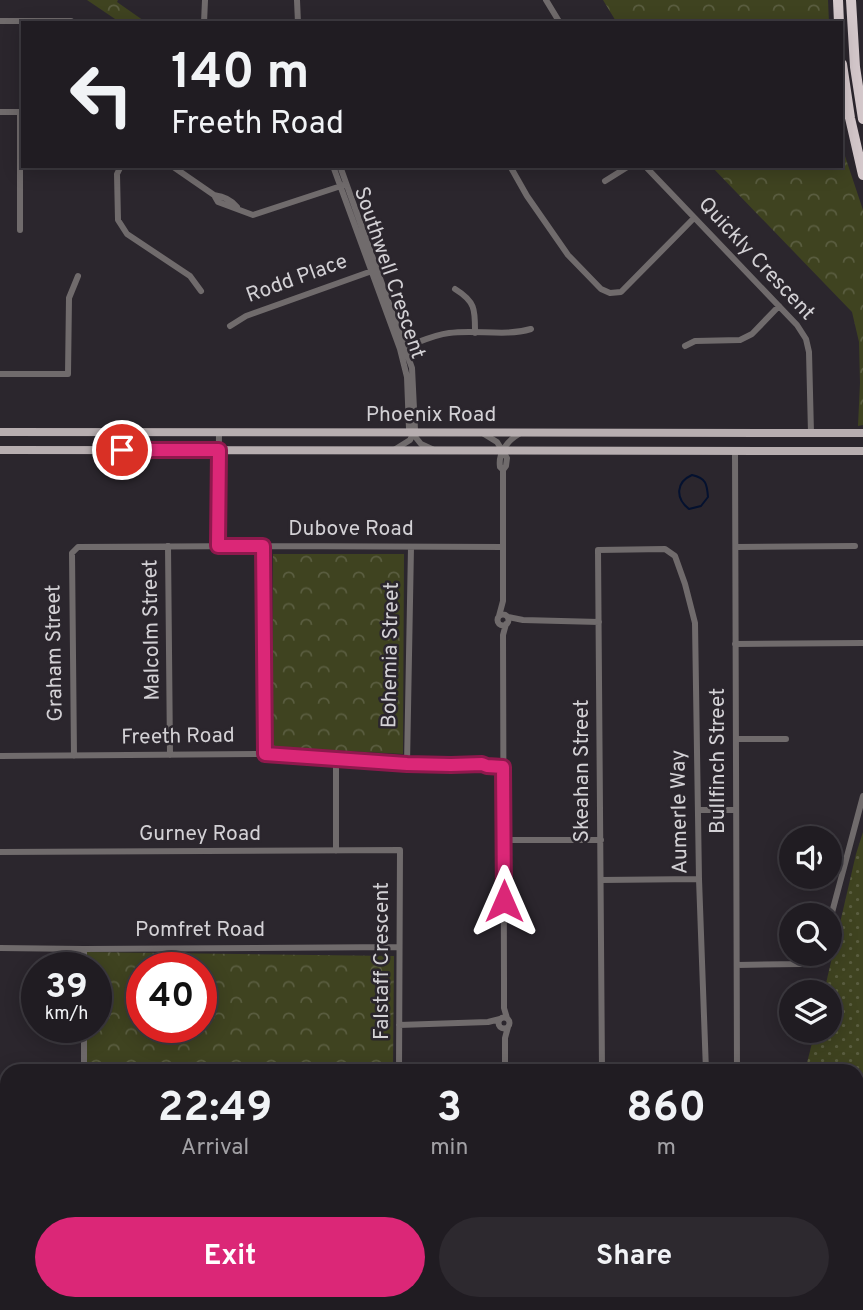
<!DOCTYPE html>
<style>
body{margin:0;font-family:Overpass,sans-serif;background:#2d292f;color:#f1f3f6;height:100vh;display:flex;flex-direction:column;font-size:26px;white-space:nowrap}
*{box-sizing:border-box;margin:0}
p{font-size:23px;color:#a2a1a5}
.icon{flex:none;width:38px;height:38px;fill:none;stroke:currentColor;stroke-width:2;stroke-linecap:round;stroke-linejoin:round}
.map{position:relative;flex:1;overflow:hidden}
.details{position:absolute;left:0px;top:1064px;width:864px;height:247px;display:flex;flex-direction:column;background:#201c22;border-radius:21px 21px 0 0;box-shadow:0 4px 18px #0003,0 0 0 2px #3d3a40}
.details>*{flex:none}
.guide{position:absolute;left:21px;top:21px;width:822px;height:147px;border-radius:0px;box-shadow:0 4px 18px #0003,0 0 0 2px #3d3a40;background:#201c22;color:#f1f3f6;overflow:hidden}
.tools{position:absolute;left:779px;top:826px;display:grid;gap:14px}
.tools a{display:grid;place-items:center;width:63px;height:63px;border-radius:50%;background:#201c22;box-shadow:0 4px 18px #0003,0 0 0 2px #3d3a40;font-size:35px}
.speed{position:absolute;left:21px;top:952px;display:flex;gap:14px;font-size:35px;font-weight:700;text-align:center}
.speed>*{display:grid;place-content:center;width:91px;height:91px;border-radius:50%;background:#201c22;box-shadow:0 4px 18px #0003,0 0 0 2px #3d3a40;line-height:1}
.speed small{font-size:18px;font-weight:400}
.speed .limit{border:10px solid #d22;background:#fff;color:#111}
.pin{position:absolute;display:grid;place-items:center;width:60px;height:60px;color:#fff;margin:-30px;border:4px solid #fff;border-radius:50%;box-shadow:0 2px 7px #0007}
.me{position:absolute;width:77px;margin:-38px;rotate:0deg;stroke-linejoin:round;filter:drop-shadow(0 0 5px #0008)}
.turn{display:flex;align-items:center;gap:24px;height:147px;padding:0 35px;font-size:32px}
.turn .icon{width:91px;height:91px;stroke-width:2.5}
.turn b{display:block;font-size:49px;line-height:60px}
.eta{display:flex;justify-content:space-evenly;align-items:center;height:119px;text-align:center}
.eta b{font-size:42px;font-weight:700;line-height:49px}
.cta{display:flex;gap:14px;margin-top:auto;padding:14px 35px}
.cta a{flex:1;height:80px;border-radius:42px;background:#db2777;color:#fff;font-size:28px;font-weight:700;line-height:80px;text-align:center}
.cta a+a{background:#2d292f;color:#f1f3f6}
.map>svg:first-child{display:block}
.grass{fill:url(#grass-dots)}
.forest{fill:url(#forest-crowns);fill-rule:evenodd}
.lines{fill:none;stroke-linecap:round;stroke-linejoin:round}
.stream{stroke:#04112f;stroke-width:2}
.minor{stroke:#706b6c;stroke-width:6}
.major{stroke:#b7aeb0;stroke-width:8}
.highway{stroke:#d4c8cb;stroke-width:10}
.route-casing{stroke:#8e194d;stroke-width:18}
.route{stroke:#db2777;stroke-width:12}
.labels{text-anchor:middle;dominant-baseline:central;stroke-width:5;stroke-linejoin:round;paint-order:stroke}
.street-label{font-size:21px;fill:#d3d1d5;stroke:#2b262d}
</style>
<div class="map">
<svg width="863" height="1310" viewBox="0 0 863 1310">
<defs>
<pattern id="grass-dots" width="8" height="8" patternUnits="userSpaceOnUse" patternTransform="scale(1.75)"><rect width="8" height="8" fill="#3f4320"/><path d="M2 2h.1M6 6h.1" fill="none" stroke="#5a5d40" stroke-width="1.8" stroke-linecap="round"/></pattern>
<pattern id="forest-crowns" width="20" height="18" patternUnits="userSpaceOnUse" patternTransform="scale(1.75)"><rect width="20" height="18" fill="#3f4320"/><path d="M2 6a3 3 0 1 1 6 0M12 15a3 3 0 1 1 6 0" fill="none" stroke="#5a5d40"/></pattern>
</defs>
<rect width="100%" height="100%" fill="#2b262d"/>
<path class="grass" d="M863 832V1205H858V1071H805L815 1031H830V992H824L856 854Z
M858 1233H863V1310H749V1304H858Z"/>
<path class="forest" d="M87 0H118L117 2 147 23H121Z
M603 0H828L829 23H617Z
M842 137 845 156 863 210V425L858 426 860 383 859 342 852 312 711 166H842Z
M273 554H404L403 754 272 747Z
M86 952 394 956 393 1071H87V1027H96V968H86ZM142 968H201V1027H142Z"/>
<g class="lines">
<path class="stream" d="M692 475C706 478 707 484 708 497L701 506 689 509C675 498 676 482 692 475Z"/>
<path class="minor" d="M297 0 298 23
M546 0 560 23
M0 21H71
M204 23 205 0
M0 112H23
M20 112V230
M121 166 117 174 118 220 127 234 190 276 201 291
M172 166 214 195 218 202 253 215 344 185
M333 166 400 349 407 377 409 429 421 444 434 450
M340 166 412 368 415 430 410 440 394 450
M510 166 527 196 568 255 601 289 610 293 621 292 694 218
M645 166 797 325 806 339 809 352 811 433
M605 181 629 166
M214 195C224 197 230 199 237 207
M455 289C476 302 475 310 475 333
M230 326 246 316 372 271
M685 346 695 341 740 340 752 334 779 306
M402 348C417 343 433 335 449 333 477 329 504 337 531 329
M0 374H68L69 298 78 276
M484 434 497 442 507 458 506 466 503 470V601L499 616
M735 451 737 1071
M503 470 500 467C498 453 507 441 519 434
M168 546 170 755
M218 546 219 432
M263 546 265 754
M736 547 855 546
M497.5 620a5.5 5.5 0 1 1 11 0a5.5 5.5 0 1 1-11 0Z
M508 617 523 620 599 622
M506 624 503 635 504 978V1008L507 1018
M735 644 863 643
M736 739H786
M0 756 265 754 407 764 451 765 504 761
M74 756 72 553 78 547 263 546 503 547
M336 759V851
M407 764 411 547
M482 764 487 766 504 767
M698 810H736
M504 840H601
M0 852 400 850 399 1071
M601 880 699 879
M830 920 863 796
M0 948 84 949 399 947
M737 965 801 964 814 960 819 954
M84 968V949
M498.5 1023a5.5 5.5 0 1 1 11 0a5.5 5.5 0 1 1-11 0Z
M399 1025 488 1022 500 1019
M84 1071V1027
M505 1071V1038L508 1027
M602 1071 598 550 665 549 675 556 685 584 695 623 699 879 706 1071
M0 1275H7
M284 1304 287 1310
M505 1304 506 1310
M740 1304V1310"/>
<path class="major" d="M0 432 863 433
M0 450 863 451
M858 1214H863
M858 1223H863
M336 1310 352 1304
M389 1310 404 1304"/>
<path class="highway" d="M838 0 839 23
M851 0 855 67 863 119
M842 64 850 118 863 175"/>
</g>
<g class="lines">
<g class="route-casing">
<path id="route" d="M122 450H219L218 546H263L265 754 407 764 451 765 482 764 487 766 503 767 504 901"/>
</g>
<use href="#route" class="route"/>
</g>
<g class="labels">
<g class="street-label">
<text transform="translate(756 259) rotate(47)">Quickly Crescent</text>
<text transform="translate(389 273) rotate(71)">Southwell Crescent</text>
<text transform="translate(297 279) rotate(-20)">Rodd Place</text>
<text x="431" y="415">Phoenix Road</text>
<text x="351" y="529">Dubove Road</text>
<text transform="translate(152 630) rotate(-91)">Malcolm Street</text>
<text transform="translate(55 653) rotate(-91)">Graham Street</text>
<text transform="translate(391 655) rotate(-89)">Bohemia Street</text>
<text transform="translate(178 737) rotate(-1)">Freeth Road</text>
<text transform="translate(718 761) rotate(-90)">Bullfinch Street</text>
<text transform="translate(582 771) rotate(-90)">Skeahan Street</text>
<text transform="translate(680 812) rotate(-91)">Aumerle Way</text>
<text x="200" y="834">Gurney Road</text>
<text x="200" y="930">Pomfret Road</text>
<text transform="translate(382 961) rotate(-90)">Falstaff Crescent</text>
</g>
</g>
</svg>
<div class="tools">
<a><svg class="icon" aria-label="sound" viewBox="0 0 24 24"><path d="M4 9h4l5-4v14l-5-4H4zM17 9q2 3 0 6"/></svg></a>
<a><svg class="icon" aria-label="search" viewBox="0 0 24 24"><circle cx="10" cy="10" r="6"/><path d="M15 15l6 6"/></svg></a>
<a><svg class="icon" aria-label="layers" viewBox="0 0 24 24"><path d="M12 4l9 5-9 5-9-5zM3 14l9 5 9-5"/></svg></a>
</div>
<div class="speed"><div>39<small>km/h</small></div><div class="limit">40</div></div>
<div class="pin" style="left:122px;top:450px;background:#d93025"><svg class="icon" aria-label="arrive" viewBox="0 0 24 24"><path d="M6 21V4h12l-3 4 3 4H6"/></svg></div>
<svg class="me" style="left:504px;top:901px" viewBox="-20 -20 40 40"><path d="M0-17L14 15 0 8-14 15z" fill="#db2777" stroke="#fff" stroke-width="4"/></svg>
<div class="guide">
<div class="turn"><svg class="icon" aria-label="left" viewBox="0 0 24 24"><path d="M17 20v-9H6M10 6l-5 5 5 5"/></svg><div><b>140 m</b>Freeth Road</div></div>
</div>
<section class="details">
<div class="eta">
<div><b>22:49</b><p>Arrival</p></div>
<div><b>3</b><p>min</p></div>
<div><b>860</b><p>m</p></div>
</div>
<div class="cta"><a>Exit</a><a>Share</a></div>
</section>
</div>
